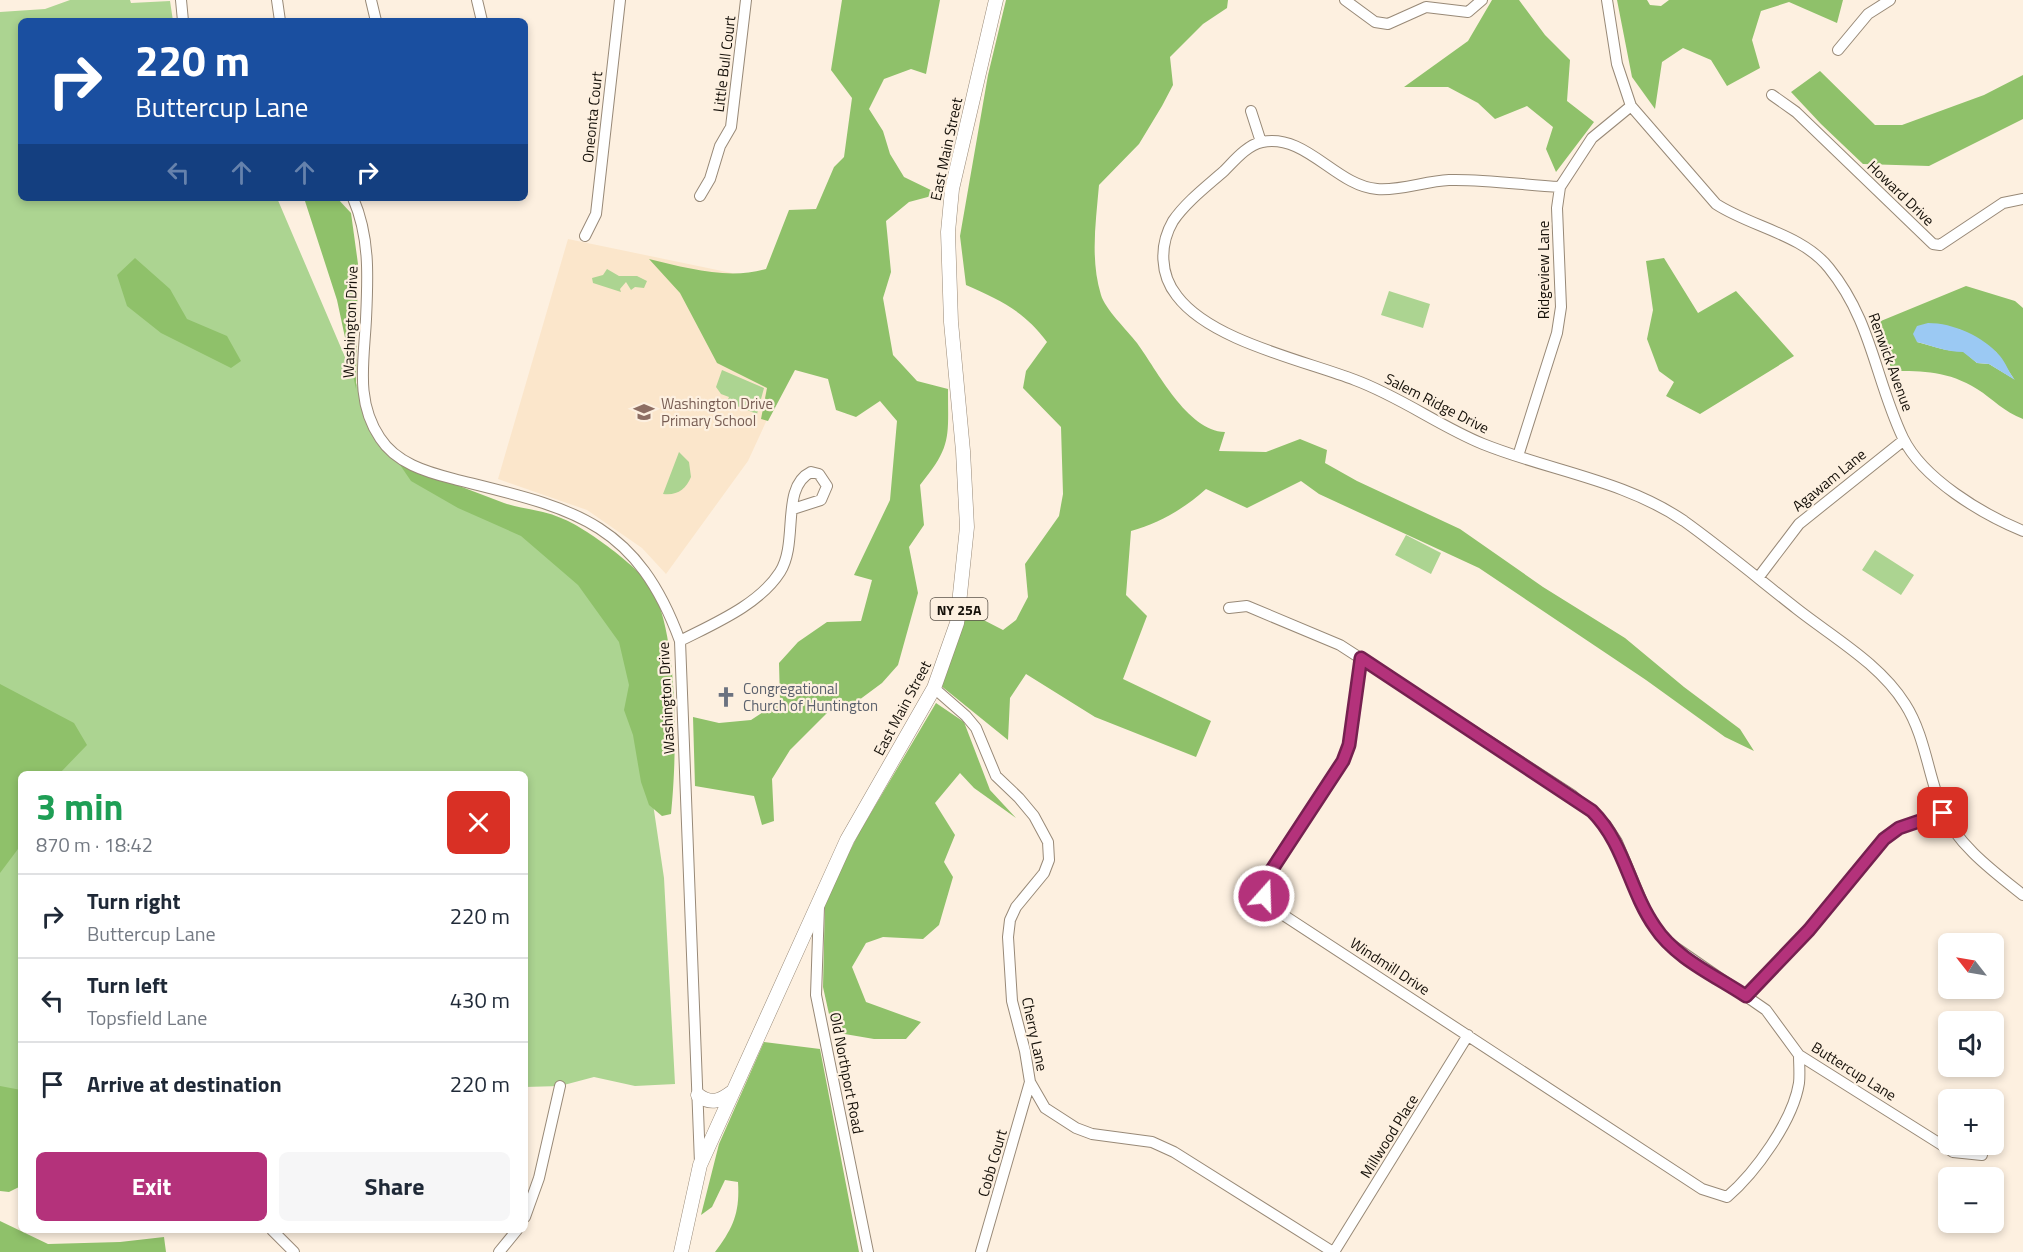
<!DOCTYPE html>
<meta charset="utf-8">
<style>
body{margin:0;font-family:"Titillium Web",sans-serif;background:#f6f6f7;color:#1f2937;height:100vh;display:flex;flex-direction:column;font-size:22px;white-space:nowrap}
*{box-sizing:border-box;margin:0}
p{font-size:20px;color:#747a83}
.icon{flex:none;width:33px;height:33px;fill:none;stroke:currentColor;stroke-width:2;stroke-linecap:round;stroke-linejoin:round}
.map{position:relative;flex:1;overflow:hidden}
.details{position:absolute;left:18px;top:771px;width:510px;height:462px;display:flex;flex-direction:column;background:#fff;border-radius:9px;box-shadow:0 3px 9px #0003}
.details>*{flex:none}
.top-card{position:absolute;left:18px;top:18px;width:510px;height:183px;border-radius:9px;box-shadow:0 3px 9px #0003;background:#1a4fa0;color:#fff;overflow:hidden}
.needle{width:39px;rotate:301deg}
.fabs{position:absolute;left:1938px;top:933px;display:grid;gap:12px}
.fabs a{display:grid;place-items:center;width:66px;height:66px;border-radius:9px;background:#fff;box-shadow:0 3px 9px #0003;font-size:30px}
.pin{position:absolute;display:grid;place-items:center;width:51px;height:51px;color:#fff;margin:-26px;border-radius:12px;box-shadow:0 3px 9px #0006}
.me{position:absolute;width:66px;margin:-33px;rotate:20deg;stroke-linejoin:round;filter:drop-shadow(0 0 4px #0008)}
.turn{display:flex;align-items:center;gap:21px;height:126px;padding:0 18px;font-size:27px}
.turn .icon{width:78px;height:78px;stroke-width:2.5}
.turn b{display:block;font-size:42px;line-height:51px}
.lanes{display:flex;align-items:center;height:57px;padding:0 18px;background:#0003;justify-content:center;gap:30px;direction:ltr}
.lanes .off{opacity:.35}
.round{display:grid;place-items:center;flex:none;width:63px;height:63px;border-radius:9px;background:#f6f6f7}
.head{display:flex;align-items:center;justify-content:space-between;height:102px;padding:0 18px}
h1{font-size:36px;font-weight:700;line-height:45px;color:#1e9e55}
.action{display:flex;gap:12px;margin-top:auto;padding:12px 18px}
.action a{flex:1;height:69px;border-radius:9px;background:#b4327b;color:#fff;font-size:24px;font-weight:700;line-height:69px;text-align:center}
.action a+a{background:#f6f6f7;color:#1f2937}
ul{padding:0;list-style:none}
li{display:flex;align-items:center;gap:18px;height:84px;padding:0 18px;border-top:2px solid #e0e1e3}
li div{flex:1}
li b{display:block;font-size:22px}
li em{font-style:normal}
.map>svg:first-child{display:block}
.built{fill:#fbe6cb}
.green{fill:#acd491}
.forest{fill:#8fc16a;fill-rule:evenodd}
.water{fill:#9bc9f3}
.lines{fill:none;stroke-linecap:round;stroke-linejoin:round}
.minor-casing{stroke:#988977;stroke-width:12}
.major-casing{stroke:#988977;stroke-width:15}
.minor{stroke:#fff;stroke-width:10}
.major{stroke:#fff;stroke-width:14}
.route-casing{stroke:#752050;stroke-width:15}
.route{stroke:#b4327b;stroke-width:10}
.labels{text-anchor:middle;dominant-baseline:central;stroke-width:4.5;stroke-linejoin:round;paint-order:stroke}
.shield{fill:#fdf0e0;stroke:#5b534a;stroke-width:1.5}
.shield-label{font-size:14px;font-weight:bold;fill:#151009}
.street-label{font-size:15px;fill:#151009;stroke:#fdf0e0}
.education-label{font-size:15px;fill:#785e54;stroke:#fdf0e0;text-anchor:start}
.worship-label{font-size:15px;fill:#5b616d;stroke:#fdf0e0;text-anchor:start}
</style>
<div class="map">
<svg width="2023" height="1252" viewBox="0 0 2023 1252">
<rect width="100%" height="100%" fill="#fdf0e0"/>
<path class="built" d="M568 239 751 277 793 363 748 461 666 574 642 548 587 510 498 479Z"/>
<path class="green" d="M70 0H130L131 3 170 1 173 21H21V198H277L386 453 535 537 627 628 664 878 675 1084 635 1086 594 1077 560 1086 525 1087V774H46L0 711V12L45 9Z
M607 269 619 276H637L647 281 644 288 635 287 631 290 626 282 620 289 621 292 593 283 592 278 603 275Z
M1389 291 1430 304 1423 328 1381 315Z
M722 370 764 388 757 414 727 402 729 397 721 394 716 387Z
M679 452 689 462 691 477C686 489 677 496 663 494Z
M1406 535 1441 553 1431 574 1395 555Z
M1875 550 1914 575 1901 595 1862 570Z
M21 816V1118L0 1121V851Z"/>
<path class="forest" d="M842 0H940L926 74 911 69 884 79 869 109 883 131 890 154 904 177 939 194 909 202 886 221 891 272 883 298 893 355 917 381 948 389C948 438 952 446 920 485L924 525 909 547 918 593 898 665 882 683 855 703 832 708 790 750 772 779 774 821 762 825 754 796 695 786 693 717 719 723 751 720 780 701 779 663 798 642 827 622 861 621 872 580 854 575 890 500 897 421 880 401 856 417 836 410 828 379 795 370 768 421 761 419 767 388 717 363 680 293 649 259C687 268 728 280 766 269L789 210 816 209 834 167 844 157 852 98 831 70Z
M1006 0H1228L1227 8 1203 24 1170 57 1173 85 1162 106 1139 144 1099 185C1096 221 1090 259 1101 295 1105 309 1127 330 1137 343 1157 370 1187 431 1225 432L1219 451 1266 452 1300 439 1327 450 1325 463 1357 481 1460 529 1543 587 1625 638 1684 687 1740 729 1754 751 1725 737 1646 680 1479 568 1319 494 1301 481 1247 508 1206 489C1184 509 1159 523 1131 531L1126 595 1147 616 1123 679 1211 721 1196 757 1095 717 1026 674 1010 698 1008 740 940 685 968 612 1003 630 1016 620 1028 597 1025 564 1059 516 1063 494 1061 427 1023 388 1026 371 1047 342C1024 311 1000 300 966 285L960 236 988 75Z
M1492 0H1519L1545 35 1570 60 1567 101 1594 122 1556 172 1546 149 1553 127 1527 106 1495 119 1478 103 1448 87H1404L1468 41Z
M1617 0H1647L1650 5 1661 6 1669 0H1843L1837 23 1789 2 1761 11 1752 40 1760 68 1727 86 1711 60 1683 48 1662 62 1655 109 1632 77Z
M1820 71 1875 125H1902L1984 95 2023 75V119L1929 166 1863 164 1821 124 1791 92Z
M304 198H337L351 213 358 264 356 389 337 300Z
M135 258 170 289 187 319 227 336 241 361 231 368 161 333 127 306 117 275Z
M1664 258 1698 313 1736 291 1794 356 1700 414 1666 396 1674 382 1659 371 1647 339 1653 310 1646 261Z
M1966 286 2015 301 2023 308V419C2004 412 1993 399 1977 389 1948 371 1924 371 1892 371L1876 323ZM1959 329 1996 352 2014 379 1989 364 1977 363 1963 351C1947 352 1933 346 1917 342Z
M398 462C434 476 469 490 504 503 523 509 543 510 561 518 585 527 641 568 653 590 679 642 677 756 671 814L662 816 649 805 641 782 633 735 624 710 629 685 619 642 578 585 521 536 458 508 411 481Z
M0 684 74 723 87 745 59 774H21V845L0 873Z
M936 703 964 722 990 790 1016 818 974 788 960 773 935 803 955 835 944 862 953 877 939 925 923 939 883 937 866 943 852 967 866 1002 921 1022 906 1039H874L833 1032 823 987 825 900 859 833Z
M764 1042 820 1049 859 1252H715C733 1228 740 1213 738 1182L725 1180 712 1207 701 1215 719 1144Z
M0 1086 21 1090V1186L9 1192 0 1191Z
M0 1221 48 1244 120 1242 164 1237 166 1252H0Z"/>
<path class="water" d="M1928 323C1953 323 1983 336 2000 356 2006 363 2009 373 2015 380L1989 364 1977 363 1963 352C1947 352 1933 346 1917 342L1913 334 1917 326Z"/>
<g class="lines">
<g class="minor-casing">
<path id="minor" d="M181 0 183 21
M277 0 280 21
M371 0 376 21
M477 0 482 21
M1345 0 1375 22 1388 24 1426 7 1468 12 1482 0
M1607 0 1617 64 1631 106 1716 204C1751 227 1802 234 1829 268 1872 321 1875 379 1903 438 1923 479 1982 514 2023 531
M1838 50 1868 14 1890 0
M1772 95 1796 112 1933 244 1940 245 2003 203 2023 199
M1251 111 1261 142
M1560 187C1523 185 1485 179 1449 180 1425 181 1401 191 1377 189 1336 186 1306 133 1262 142 1247 145 1234 161 1224 171 1207 186 1186 202 1173 221 1159 245 1160 275 1177 296 1211 341 1303 360 1355 380 1401 397 1439 426 1483 444 1550 471 1624 480 1684 521 1723 549 1760 580 1797 609 1834 638 1880 664 1905 704 1925 735 1928 775 1942 809 1956 844 1994 872 2023 895
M700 196 710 179 720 146 731 127 746 0
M353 198C370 237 368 277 366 319 364 361 355 401 380 438 396 463 426 472 454 479 569 508 635 518 680 641L700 1163
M585 236 596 214 620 0
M1518 456 1557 333 1561 307 1557 208 1560 187 1592 138 1631 106
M1758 578 1799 524 1904 440
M1229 608 1247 606 1340 645 1572 795 1606 825 1617 842 1648 916 1655 928 1669 943 1766 1010 1799 1055 1953 1152 1982 1155
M680 641C713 624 759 605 780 572 799 542 780 487 811 472L819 474 827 486 821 500 793 509
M1361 658 1349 745 1343 761 1269 875C1263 887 1262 893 1268 905L1702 1189 1727 1197C1755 1173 1793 1121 1799 1083 1800 1074 1799 1064 1799 1055
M934 688 966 716 976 728 996 776 1019 798 1034 816 1048 842 1049 860 1044 873 1016 907 1010 920 1008 937 1012 1001 1025 1051 1030 1082 1045 1108 1076 1128 1092 1134 1152 1142 1174 1152 1333 1252
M819 906 816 995 868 1252
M1746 996 1809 930 1884 839 1899 828 1943 813
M525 1217 539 1178 560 1086
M272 1230 294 1252
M499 1252 517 1230
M981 1252 1030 1082
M1334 1252 1468 1035"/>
</g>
<g class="major-casing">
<path id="major" d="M698 1095C711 1105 720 1101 732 1092
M681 1252 700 1165 847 840 934 688 957 623 967 527 963 451 951 322 948 232 952 189 996 0"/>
</g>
<use href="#minor" class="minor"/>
<use href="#major" class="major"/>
</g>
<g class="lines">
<g class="route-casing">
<path id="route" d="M1264 896V886L1269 874 1343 761 1349 745 1361 658 1592 811C1625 844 1629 890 1655 927 1675 958 1716 976 1746 996L1809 930 1884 839 1899 828 1943 813"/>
</g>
<use href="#route" class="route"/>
</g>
<defs>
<g id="school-bare" transform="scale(1.62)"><path d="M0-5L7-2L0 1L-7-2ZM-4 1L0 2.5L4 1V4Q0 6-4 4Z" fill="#8d6e63" stroke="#fdf0e0" stroke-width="2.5" paint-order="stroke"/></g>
<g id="church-bare" transform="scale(1.62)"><path d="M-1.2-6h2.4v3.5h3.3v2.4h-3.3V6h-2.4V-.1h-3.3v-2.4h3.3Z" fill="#6b7280" stroke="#fdf0e0" stroke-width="2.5" paint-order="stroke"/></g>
</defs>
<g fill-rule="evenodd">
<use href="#school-bare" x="644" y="412"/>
<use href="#church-bare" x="726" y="697"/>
</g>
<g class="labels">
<rect class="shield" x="930.5" y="598" width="57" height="22" rx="4.5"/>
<g class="shield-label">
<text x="959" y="609">NY 25A</text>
</g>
<g class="street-label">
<text transform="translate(724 64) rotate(-83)">Little Bull Court</text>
<text transform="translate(592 117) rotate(-84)">Oneonta Court</text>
<text transform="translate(946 149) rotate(-78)">East Main Street</text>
<text transform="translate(1901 193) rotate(44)">Howard Drive</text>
<text transform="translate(1543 270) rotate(-90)">Ridgeview Lane</text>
<text transform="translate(350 322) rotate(-88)">Washington Drive</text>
<text transform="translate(1891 362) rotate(70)">Renwick Avenue</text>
<text transform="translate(1437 403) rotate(27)">Salem Ridge Drive</text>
<text transform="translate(1829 480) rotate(-39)">Agawam Lane</text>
<text transform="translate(666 698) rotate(-93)">Washington Drive</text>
<text transform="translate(902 708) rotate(-62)">East Main Street</text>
<text transform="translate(1390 966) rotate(33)">Windmill Drive</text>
<text transform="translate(1035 1034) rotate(78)">Cherry Lane</text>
<text transform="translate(1854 1071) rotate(32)">Buttercup Lane</text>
<text transform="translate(847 1073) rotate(79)">Old Northport Road</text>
<text transform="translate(1389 1136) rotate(-58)">Millwood Place</text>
<text transform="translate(992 1163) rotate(-74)">Cobb Court</text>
</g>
<g class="education-label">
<text x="661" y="403">Washington Drive<tspan x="661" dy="17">Primary School</tspan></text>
</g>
<g class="worship-label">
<text x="743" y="688">Congregational<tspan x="743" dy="17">Church of Huntington</tspan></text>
</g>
</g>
</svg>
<div class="fabs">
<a><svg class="needle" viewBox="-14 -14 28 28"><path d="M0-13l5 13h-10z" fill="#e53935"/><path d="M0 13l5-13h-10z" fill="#747a83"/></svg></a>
<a><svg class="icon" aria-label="sound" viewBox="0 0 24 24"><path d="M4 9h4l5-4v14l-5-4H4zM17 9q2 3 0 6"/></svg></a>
<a>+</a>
<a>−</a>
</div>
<div class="pin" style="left:1943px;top:813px;background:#d93025"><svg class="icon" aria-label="arrive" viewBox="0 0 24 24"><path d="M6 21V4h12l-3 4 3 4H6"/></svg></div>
<svg class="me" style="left:1264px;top:896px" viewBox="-20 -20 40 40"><circle r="17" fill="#b4327b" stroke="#fff" stroke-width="3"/><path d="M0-11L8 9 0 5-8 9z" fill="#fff"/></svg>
<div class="top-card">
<div class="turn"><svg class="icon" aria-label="right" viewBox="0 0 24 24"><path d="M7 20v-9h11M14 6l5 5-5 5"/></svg><div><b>220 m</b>Buttercup Lane</div></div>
<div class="lanes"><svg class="icon off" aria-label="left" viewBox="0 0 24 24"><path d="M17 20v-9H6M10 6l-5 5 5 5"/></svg><svg class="icon off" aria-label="ahead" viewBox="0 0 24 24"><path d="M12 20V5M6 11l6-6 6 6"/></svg><svg class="icon off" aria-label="ahead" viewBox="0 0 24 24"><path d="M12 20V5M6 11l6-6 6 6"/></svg><svg class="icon" aria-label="right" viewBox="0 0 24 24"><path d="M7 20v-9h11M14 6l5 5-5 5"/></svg></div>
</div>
<section class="details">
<div class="head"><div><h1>3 min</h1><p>870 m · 18:42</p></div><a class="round" style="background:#d93025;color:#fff"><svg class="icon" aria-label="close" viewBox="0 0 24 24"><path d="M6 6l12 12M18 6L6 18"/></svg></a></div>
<ul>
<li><svg class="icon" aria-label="right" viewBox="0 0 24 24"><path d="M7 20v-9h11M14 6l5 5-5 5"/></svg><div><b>Turn right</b><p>Buttercup Lane</p></div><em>220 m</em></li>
<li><svg class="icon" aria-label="left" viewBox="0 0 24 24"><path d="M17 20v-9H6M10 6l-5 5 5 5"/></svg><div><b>Turn left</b><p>Topsfield Lane</p></div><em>430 m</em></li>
<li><svg class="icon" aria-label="arrive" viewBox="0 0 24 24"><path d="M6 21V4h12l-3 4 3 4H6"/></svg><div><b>Arrive at destination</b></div><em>220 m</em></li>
</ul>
<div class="action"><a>Exit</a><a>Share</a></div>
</section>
</div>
